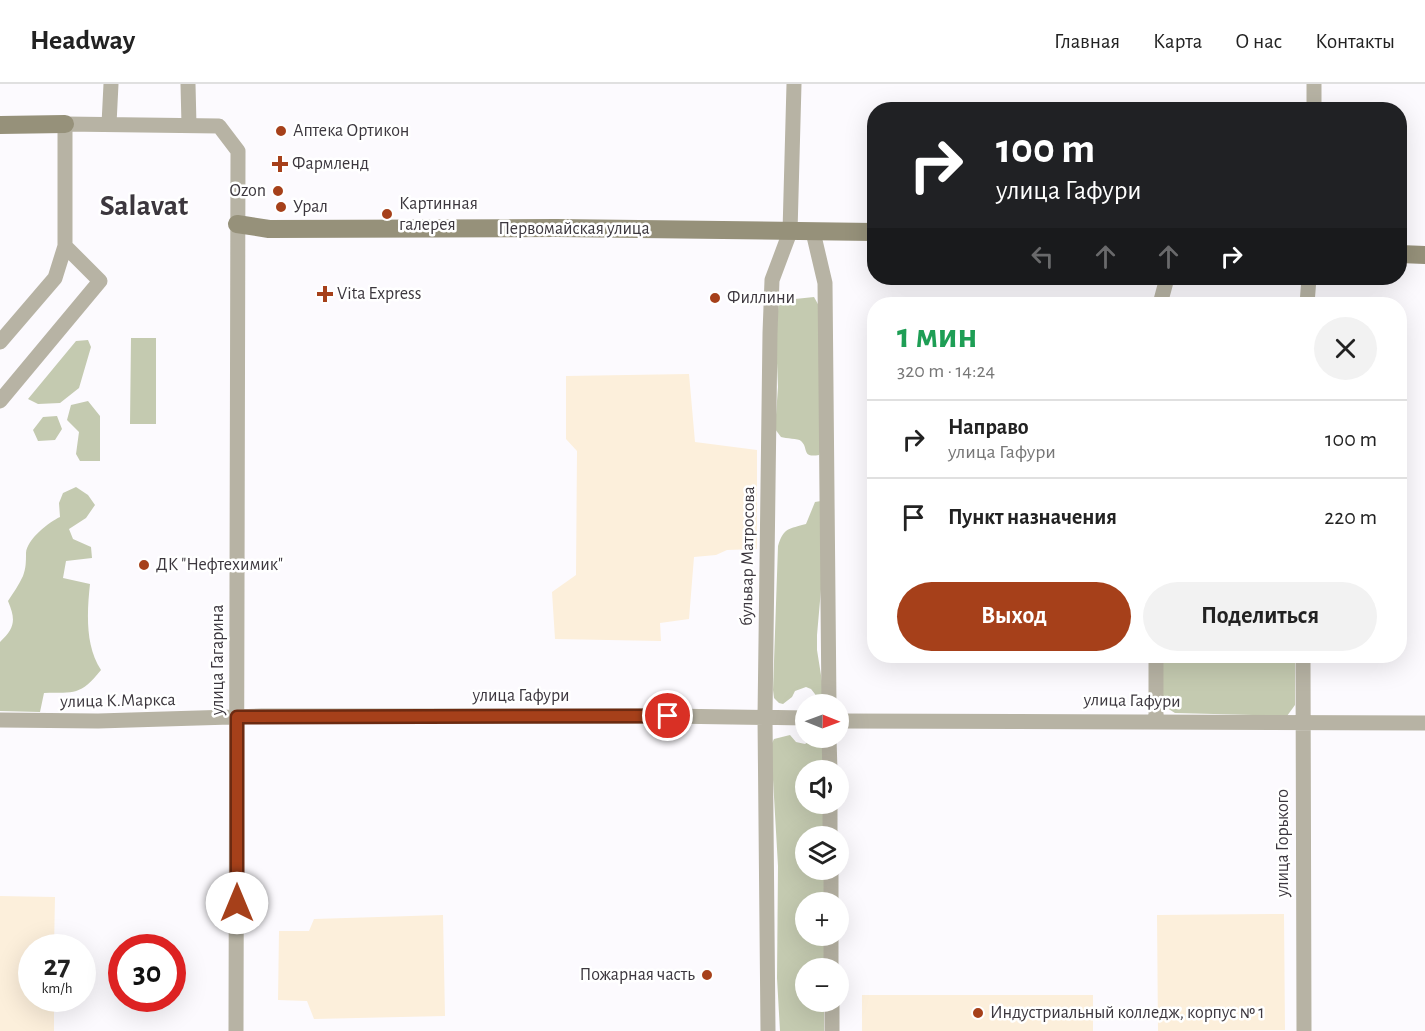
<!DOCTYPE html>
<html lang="ru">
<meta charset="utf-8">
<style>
body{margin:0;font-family:"Alegreya Sans",sans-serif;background:#f2f2f2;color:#222;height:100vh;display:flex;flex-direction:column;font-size:22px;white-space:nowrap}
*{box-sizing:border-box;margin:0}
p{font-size:20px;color:#767676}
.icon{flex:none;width:33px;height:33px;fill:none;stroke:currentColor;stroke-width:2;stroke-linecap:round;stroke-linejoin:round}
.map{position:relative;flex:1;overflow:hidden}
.side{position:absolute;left:867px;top:213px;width:540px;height:366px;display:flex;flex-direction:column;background:#fff;border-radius:24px;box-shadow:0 6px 24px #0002}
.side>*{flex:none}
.top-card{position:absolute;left:867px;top:18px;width:540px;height:183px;border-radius:24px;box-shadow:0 6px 24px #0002;background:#202124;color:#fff;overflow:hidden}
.needle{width:39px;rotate:91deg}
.buttons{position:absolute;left:795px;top:610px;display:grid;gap:12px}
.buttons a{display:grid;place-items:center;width:54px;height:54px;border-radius:50%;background:#fff;box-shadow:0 6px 24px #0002;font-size:30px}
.speed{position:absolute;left:18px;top:850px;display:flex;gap:12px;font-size:30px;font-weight:700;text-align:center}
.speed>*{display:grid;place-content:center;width:78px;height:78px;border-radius:50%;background:#fff;box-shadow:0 6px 24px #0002;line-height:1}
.speed small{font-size:15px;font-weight:400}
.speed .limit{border:9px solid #d22;background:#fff;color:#111}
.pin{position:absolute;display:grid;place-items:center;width:51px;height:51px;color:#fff;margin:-26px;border:3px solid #fff;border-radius:50%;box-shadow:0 2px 6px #0007}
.me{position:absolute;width:66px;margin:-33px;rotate:0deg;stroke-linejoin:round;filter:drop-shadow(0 0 4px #0008)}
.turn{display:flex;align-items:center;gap:21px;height:126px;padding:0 30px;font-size:27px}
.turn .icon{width:78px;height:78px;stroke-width:2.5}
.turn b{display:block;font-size:42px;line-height:51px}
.lanes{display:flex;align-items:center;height:57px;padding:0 30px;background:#0003;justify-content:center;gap:30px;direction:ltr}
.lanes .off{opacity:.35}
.round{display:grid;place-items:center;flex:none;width:63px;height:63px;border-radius:32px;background:#f2f2f2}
.head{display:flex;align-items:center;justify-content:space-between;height:102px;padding:0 30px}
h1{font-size:36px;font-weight:700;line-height:45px;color:#1e9e55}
.cta{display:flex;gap:12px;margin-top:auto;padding:12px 30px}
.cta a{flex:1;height:69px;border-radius:36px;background:#a6401a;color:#fff;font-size:24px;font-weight:700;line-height:69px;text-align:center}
.cta a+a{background:#f2f2f2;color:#222}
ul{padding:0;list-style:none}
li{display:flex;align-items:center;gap:18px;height:78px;padding:0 30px;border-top:2px solid #e0e0e0}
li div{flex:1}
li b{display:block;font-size:22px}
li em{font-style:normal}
header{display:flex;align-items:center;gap:36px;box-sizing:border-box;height:84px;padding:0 30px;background:#fff;border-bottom:2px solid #e0e0e0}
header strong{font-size:28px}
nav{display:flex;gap:33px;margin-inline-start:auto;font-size:21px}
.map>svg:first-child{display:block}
.education{fill:#fcefdb}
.green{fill:#c4cab0}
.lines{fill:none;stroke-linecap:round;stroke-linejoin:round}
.street{stroke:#b7b3a4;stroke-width:15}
.secondary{stroke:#96917a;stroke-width:18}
.route-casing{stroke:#6c2a11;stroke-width:15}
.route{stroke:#a6401a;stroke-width:10}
.poi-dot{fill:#a6401a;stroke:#fff;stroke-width:2}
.labels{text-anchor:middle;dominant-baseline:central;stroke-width:5;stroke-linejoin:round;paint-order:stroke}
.poi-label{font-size:18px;fill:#3c373e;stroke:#fff;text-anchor:start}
.street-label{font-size:18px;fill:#3c373e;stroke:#fff}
.town-label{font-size:30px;font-weight:bold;fill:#3c373e;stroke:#fff}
</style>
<header>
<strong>Headway</strong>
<nav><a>Главная</a><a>Карта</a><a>О нас</a><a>Контакты</a></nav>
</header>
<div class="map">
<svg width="1425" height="947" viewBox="0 0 1425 947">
<rect width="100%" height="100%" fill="#fcfafe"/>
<path class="education" d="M689 290 695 358 757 366V465L727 466 716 471 694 473 689 535 660 539 661 557 555 555 552 508 576 491 577 367 566 355V292Z
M0 812 55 813 54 864H32V915H54V947H0Z
M1284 830 1285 946 1158 947 1157 831Z
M443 831 445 932 314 935 307 917 278 916 279 847H309L314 835Z
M862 911H1093V947H862Z"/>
<path class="green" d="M786 208 795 215 814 213 819 222 821 365 819 371C801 374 809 364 801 357 798 354 786 355 781 353L775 345 778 303 776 255 779 213 781 209Z
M131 254H156V340H130Z
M88 256 91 263 79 304 60 319 38 320 28 315 76 257Z
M88 317 100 332V377H80L76 370 79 348 67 336 71 321Z
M57 332 62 345 55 356 38 357 33 346 43 333Z
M76 403 88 411 95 421 86 434 69 445 73 455 91 463 92 474 66 477 63 494 90 500C87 528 85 562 101 586 80 612 75 608 44 609L40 628 0 627V558C15 544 16 536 8 517 13 509 19 501 23 492 26 484 26 478 26 469 27 455 49 438 60 433L59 419 63 409Z
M821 417 825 460 817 551V566L824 610 822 619 811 605 806 603 795 607 792 613 783 620 779 619 774 614 773 606 778 462C784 443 789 445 806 440L815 418Z
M1161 572H1295V621L1287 632 1175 629 1167 624 1162 615Z
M790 651 796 658 805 660 813 654H822L824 658 826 687H806V720H827L826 753H806V786H826L824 819H806V852H824V885H806V918H824V947H780L777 894 778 782 771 661 774 655Z"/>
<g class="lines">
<path class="street" d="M188 0 189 41
M1314 26V0
M109 40 111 0
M813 148 825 199 829 621
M1160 220 1167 194
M1307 220 1309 194
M0 258 55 194 65 162V40L219 42 238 67 236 947
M0 317 100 197 65 162
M1156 572V636
M1303 572 1304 947
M0 636 98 637 262 632H668L806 634
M838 637 1425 639
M829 654 830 687
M830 720V753
M831 786V819
M831 852V885
M832 918V947
M768 947 765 633 770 249 772 196 790 148 794 0"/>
<path class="secondary" d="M0 41 65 40
M237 140 269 145 556 144 874 148
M1400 170 1425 171"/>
</g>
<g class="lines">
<g class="route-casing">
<path id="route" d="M237 819V633L668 632"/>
</g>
<use href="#route" class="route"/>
</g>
<g class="poi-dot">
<circle cx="281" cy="47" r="6"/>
<path d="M277 71h6v6h6v6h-6v6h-6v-6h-6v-6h6z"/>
<circle cx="278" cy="107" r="6"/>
<circle cx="281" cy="123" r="6"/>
<circle cx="387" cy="130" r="6"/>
<path d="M322 201h6v6h6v6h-6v6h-6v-6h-6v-6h6z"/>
<circle cx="715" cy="214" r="6"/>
<circle cx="144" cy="481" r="6"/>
<circle cx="707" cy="891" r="6"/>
<circle cx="978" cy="929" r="6"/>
</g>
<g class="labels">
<g class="poi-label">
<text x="293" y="47">Аптека Ортикон</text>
<text x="292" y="80">Фармленд</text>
<text x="266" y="107" text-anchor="end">Ozon</text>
<text x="399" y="120">Картинная<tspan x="399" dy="21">галерея</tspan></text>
<text x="293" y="123">Урал</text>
<text x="337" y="210">Vita Express</text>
<text x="727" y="214">Филлини</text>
<text x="156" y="481">ДК "Нефтехимик"</text>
<text x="695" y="891" text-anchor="end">Пожарная часть</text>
<text x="990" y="929">Индустриальный колледж, корпус № 1</text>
</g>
<g class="street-label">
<text x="574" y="145">Первомайская улица</text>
<text transform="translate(748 472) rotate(-89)">бульвар Матросова</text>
<text transform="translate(218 576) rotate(-90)">улица Гагарина</text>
<text x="521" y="612">улица Гафури</text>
<text transform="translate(118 617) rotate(-1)">улица К.Маркса</text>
<text transform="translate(1132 617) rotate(1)">улица Гафури</text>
<text transform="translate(1283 759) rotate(-90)">улица Горького</text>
</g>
<g class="town-label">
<text x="144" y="122">Salavat</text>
</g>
</g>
</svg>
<div class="buttons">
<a><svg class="needle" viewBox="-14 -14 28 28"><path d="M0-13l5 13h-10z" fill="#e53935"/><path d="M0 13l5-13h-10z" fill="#767676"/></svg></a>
<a><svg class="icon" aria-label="sound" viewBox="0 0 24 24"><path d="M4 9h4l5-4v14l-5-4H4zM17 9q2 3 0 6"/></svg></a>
<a><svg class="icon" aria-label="layers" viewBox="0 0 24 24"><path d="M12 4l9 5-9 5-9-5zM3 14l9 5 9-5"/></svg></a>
<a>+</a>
<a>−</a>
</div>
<div class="speed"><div>27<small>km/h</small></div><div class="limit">30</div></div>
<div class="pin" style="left:668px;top:632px;background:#d93025"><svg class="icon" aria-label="arrive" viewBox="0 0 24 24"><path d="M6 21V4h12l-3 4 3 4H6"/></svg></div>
<svg class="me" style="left:237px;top:819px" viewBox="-20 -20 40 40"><circle r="19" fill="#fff"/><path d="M0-13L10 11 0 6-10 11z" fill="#a6401a"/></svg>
<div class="top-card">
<div class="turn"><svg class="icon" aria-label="right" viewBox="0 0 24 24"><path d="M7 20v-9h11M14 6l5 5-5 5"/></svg><div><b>100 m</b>улица Гафури</div></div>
<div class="lanes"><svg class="icon off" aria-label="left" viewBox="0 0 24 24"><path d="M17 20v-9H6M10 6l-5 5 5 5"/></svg><svg class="icon off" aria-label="ahead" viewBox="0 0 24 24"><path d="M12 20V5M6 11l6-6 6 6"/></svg><svg class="icon off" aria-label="ahead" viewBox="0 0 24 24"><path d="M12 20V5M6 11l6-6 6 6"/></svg><svg class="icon" aria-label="right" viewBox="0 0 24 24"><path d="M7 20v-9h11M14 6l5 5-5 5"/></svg></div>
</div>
<section class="side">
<div class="head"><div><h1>1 мин</h1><p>320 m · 14:24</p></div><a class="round"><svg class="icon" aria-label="close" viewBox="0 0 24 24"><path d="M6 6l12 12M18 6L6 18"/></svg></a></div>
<ul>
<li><svg class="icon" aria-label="right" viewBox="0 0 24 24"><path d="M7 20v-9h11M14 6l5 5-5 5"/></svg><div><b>Направо</b><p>улица Гафури</p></div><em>100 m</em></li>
<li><svg class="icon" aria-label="arrive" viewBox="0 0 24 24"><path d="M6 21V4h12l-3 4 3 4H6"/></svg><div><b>Пункт назначения</b></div><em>220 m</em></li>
</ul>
<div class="cta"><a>Выход</a><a>Поделиться</a></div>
</section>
</div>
